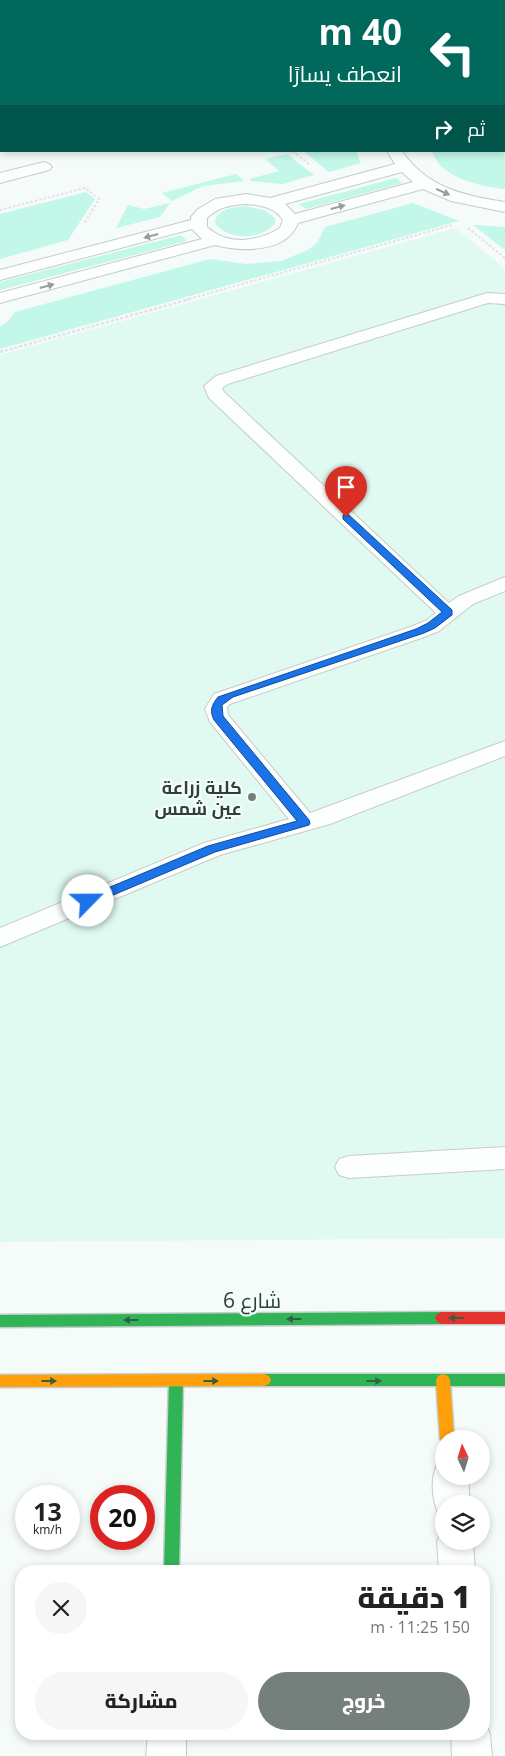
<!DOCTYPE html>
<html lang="ar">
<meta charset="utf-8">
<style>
body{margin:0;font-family:"Open Sans",Cairo,sans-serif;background:#f6f6f6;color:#222;direction:rtl;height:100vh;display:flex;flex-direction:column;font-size:19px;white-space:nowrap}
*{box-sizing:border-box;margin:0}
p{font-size:16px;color:#767676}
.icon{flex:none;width:28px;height:28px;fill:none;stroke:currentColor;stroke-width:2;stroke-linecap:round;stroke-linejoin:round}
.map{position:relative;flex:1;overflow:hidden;direction:ltr}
.details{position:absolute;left:15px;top:1565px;width:475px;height:175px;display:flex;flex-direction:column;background:#fff;border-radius:20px;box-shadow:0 2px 8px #0003;direction:rtl}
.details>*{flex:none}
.top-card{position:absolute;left:0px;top:0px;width:505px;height:152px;box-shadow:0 2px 8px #0003;direction:rtl;background:#00695c;color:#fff;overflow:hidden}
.needle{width:32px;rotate:356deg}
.tools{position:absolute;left:435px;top:1430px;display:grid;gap:10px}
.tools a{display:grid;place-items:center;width:55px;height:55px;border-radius:50%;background:#fff;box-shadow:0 2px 8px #0003;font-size:25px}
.speed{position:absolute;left:15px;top:1485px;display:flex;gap:10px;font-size:25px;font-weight:700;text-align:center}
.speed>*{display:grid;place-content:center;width:65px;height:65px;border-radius:50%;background:#fff;box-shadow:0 2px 8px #0003;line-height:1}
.speed small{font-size:12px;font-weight:400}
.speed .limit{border:8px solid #d22;background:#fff;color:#111}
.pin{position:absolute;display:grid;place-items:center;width:42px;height:42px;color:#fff;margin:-51px -21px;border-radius:50% 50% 50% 0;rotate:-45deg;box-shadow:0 0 5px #0007}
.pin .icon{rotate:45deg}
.me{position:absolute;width:55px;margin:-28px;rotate:67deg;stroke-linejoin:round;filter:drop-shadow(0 0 4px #0008)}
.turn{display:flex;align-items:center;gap:18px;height:105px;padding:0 20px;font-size:22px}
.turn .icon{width:65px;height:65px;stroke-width:2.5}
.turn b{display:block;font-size:35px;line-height:42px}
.then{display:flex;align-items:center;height:48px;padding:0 20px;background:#0003;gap:10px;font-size:19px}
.round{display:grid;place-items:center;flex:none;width:52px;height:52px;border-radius:26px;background:#f6f6f6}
.head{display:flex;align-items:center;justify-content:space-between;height:85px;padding:0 20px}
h1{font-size:30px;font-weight:800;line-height:38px}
.action{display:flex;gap:10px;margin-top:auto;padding:10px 20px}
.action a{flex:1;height:58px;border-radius:30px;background:#75807c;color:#fff;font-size:20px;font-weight:800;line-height:58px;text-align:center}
.action a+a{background:#f6f6f6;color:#222}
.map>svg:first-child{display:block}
.built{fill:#e0faf1}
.green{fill:#c2f7e9}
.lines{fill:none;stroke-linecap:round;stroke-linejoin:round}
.lane-casing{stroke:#c5cdca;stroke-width:2}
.street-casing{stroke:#c5cdca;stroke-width:2}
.fast-casing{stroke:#c5cdca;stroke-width:3}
.slow-casing{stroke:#c5cdca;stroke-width:3}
.jam-casing{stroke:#c5cdca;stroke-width:3}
.path-far1{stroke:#e1e3e3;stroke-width:2;stroke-dasharray:2.5 2;stroke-linecap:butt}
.path{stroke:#e1e3e3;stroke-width:2.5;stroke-dasharray:3 2;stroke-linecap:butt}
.lane{fill:#fdfefe;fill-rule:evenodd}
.street{fill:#fdfefe;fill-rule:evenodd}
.fast{fill:#30b455;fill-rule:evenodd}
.slow{fill:#ff9f0a;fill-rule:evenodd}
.jam{fill:#e5322d;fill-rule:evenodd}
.oneway{fill:#979e9c}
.oneway2{fill:#316142}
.route{fill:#1a73e8;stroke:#114b97}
.poi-dot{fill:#75807c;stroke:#f1fef9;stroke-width:2}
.labels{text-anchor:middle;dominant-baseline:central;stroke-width:4.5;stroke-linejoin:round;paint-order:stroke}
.poi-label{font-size:18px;font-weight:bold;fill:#313e3a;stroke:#f1fef9;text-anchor:end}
.near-street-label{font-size:21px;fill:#313e3a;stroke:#f1fef9}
</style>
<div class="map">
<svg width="505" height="1756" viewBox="0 0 505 1756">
<rect width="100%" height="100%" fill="#f4fbf8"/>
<path class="built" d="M456 228 505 269V1238L0 1242V355Z"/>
<path class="green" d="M504 100 505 189C481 186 440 179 432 151H504Z
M303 151H356L361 163 329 172Z
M287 154 314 175 282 184 251 181 249 179 279 171 265 159Z
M236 174 244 181 203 186 172 201 162 193Z
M396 178 403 183 306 209 299 204Z
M86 192 95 199 68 240 0 259V214Z
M170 203 160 217 116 228 128 205 144 209Z
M413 203 459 221 0 349V327L8 321 15 312 210 259 246 264 281 261 308 250 317 243 325 227Z
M245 206 264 210 275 218V223C263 240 227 241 215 223 216 209 234 207 245 206Z
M473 225 505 227V250Z
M181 235 187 241 0 290V282Z"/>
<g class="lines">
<g class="lane-casing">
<path id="lane" d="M504 78H505V86H504Z
M387 151H402C426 187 464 196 505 202V212L451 201 423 189 298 223C287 253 241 252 215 245L0 303V293L202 239 192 229 0 280V270L191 220V217L198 209 215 199 246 194 270 198 395 164ZM402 172 413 182 295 214 285 204ZM246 204C260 205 275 207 283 220L280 228C257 242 228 246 207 227V218C218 207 231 205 246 204Z
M44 162 49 164 52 167 49 170 0 183V173Z
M487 293 505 294V304L488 303 228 384 222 388 224 392 449 603 459 596 505 577V591L473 604 439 631 427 636 230 704 227 707 228 715 310 813 505 741V756L330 824 220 855 0 947V928L204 843 289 819 210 722 205 709 214 694 413 626 425 621 436 613 209 398 204 386 216 376Z
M505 1147V1169L349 1178 339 1175 335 1167 339 1159 349 1156Z"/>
</g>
<g class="street-casing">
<path id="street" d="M444 1462V1476H468L470 1504H444V1518L439 1516C432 1499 430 1481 437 1464Z
M444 1528V1541H473L475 1571H439L437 1541Z
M484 1720 490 1734 492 1756H452L451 1734H484Z
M148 1734H186V1756H146Z"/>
</g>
<g class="fast-casing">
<path id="fast" d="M442 1312 447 1314 449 1318 447 1322 442 1324 0 1327V1315Z
M264 1374H505V1386H264L259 1384 257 1380 259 1376Z
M176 1375 181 1377 183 1381 179 1571H164L169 1381 171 1377Z"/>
</g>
<g class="slow-casing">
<path id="slow" d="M264 1374 269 1376 271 1380 269 1384 264 1386 0 1387V1375Z
M443 1374 448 1376 450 1380 454 1439H444V1444L440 1439 436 1380 438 1376Z"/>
</g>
<g class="jam-casing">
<path id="jam" d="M442 1312H505V1324H442L437 1322 435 1318 437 1314Z"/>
</g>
<path class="path-far1" d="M293 151 310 165
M0 210 85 188 99 199 84 224
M468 228 505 258
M185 300 452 225"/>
<path class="path" d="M0 352 190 299"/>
<use href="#lane" class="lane"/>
<use href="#street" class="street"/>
<use href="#fast" class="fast"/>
<use href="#slow" class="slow"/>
<use href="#jam" class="jam"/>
</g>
<defs><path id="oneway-solid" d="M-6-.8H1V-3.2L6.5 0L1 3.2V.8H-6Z" transform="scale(1.25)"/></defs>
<g class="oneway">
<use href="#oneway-solid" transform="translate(443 192) rotate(24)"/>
<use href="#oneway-solid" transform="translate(338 207) rotate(-15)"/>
<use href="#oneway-solid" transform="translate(151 236) rotate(165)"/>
<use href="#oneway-solid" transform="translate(47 286) rotate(-15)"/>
</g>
<g class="oneway2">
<use href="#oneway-solid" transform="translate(456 1318) rotate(180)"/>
<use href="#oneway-solid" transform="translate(294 1319) rotate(180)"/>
<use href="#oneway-solid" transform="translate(131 1320) rotate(180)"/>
<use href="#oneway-solid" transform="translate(49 1381)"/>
<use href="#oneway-solid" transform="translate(211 1381)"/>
<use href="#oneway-solid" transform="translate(374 1381)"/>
</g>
<path class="route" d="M346 514 349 515 452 610V615L435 628 424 633 233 697 222 705 223 716 309 820 310 823 309 825 215 852 92 904H84L82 901 84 898 208 846 297 821 214 720C209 710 212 705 218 697L416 629 428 623 442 612 343 519V515Z"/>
<circle class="poi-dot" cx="252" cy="797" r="5"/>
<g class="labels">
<g class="poi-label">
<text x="242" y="787">كلية زراعة<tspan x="242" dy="21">عين شمس</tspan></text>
</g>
<g class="near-street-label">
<text x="252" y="1300">شارع 6</text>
</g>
</g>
</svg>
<div class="tools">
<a><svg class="needle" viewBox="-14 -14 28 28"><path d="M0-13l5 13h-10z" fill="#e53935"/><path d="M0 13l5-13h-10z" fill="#767676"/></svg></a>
<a><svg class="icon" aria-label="layers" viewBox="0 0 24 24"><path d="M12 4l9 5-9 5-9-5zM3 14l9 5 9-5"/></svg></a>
</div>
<div class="speed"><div>13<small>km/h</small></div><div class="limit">20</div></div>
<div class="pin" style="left:346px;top:517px;background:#d93025"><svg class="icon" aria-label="arrive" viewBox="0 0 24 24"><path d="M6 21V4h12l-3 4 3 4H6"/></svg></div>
<svg class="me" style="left:88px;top:901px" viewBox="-20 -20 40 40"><circle r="19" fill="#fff"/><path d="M0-13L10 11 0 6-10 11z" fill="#1a73e8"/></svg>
<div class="top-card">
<div class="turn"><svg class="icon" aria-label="left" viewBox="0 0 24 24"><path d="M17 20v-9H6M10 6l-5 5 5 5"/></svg><div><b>40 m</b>انعطف يسارًا</div></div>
<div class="then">ثم<svg class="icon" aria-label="right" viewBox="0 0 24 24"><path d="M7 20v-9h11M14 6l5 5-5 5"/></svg></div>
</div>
<section class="details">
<div class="head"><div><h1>1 دقيقة</h1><p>150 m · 11:25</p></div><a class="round"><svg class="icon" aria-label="close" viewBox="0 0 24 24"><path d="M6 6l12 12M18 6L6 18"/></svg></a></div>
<div class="action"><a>خروج</a><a>مشاركة</a></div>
</section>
</div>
